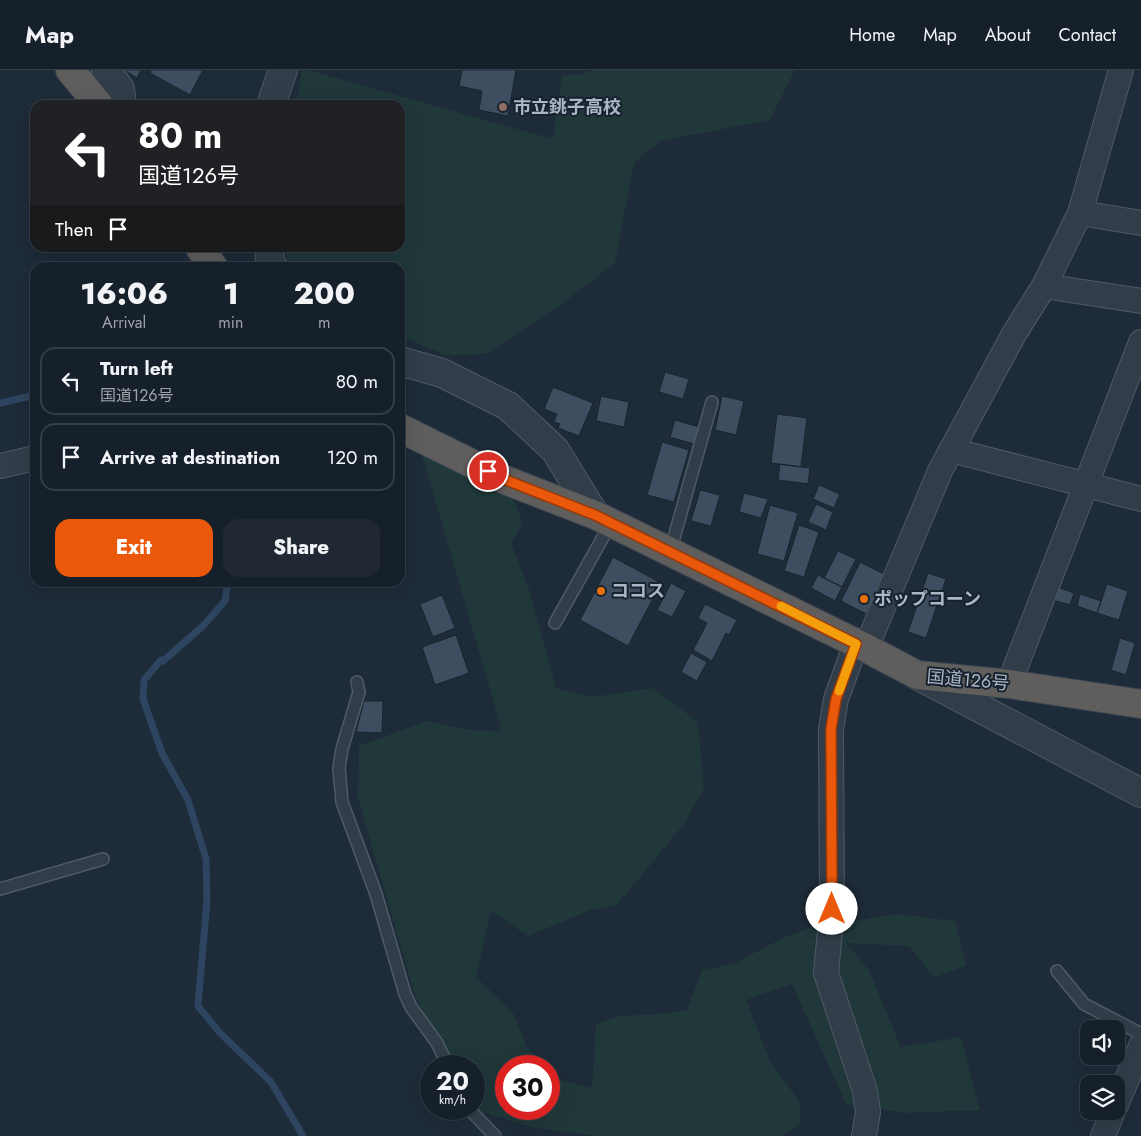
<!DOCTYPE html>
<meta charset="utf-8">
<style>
body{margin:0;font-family:Jost,"Noto Sans JP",sans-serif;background:#1f2833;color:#f1f3f6;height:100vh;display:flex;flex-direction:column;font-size:19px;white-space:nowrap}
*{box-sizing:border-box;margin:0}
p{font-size:16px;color:#9ea3a9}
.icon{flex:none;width:28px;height:28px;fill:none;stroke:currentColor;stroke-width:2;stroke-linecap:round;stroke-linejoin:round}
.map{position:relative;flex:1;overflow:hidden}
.details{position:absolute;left:30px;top:192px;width:375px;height:325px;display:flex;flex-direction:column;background:#16202b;border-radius:15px;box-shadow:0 5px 20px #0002,0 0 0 1px #353e47}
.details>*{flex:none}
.top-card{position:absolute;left:30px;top:30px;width:375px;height:152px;border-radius:15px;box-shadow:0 5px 20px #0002,0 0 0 1px #353e47;background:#202124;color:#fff;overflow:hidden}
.buttons{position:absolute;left:1080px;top:950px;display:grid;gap:10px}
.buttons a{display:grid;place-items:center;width:45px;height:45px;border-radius:10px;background:#16202b;box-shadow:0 5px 20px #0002,0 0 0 1px #353e47;font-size:25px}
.speed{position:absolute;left:420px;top:985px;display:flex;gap:10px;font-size:25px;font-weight:700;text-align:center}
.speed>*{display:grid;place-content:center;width:65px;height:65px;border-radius:50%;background:#16202b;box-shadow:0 5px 20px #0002,0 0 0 1px #353e47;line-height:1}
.speed small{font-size:12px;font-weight:400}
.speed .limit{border:8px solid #d22;background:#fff;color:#111}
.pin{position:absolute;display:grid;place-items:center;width:42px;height:42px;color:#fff;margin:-21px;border:2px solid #fff;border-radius:50%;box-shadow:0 1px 5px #0007}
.me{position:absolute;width:55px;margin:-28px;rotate:0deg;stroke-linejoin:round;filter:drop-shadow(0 0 4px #0008)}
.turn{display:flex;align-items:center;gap:18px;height:105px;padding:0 25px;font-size:22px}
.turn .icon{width:65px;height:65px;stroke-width:2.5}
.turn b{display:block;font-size:35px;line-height:42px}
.then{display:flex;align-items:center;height:48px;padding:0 25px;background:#0003;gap:10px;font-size:19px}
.eta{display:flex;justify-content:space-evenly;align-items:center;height:85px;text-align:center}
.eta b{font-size:30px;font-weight:800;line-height:35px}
.primary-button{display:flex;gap:10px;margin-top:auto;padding:10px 25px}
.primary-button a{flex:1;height:58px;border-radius:15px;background:#ea580c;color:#fff;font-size:20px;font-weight:800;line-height:58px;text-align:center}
.primary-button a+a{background:#1f2833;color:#f1f3f6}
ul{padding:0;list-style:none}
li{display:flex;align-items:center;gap:15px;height:68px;margin:0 10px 8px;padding:0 15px;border:2px solid #353e47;border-radius:15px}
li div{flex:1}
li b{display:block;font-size:19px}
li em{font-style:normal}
header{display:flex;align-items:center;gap:30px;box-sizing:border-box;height:70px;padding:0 25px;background:#16202b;border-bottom:1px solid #353e47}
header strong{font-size:24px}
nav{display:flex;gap:28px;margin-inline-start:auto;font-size:18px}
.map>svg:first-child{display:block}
.green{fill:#20383a}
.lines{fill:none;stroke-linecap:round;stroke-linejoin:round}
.stream{stroke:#2d4560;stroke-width:7}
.building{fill:#3e4d5f;stroke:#192430}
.service-casing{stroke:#4f5a68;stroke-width:14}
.minor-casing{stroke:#4f5a68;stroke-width:26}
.tertiary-casing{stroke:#4f5a68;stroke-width:30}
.trunk-casing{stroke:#3c4754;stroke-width:30}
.service{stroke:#313d49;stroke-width:11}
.minor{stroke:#313d49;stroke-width:24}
.tertiary{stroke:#313d49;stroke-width:28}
.trunk{stroke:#605e5c;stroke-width:28}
.route-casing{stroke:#983908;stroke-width:12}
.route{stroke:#ea580c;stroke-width:9}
.slow{stroke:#f59e0b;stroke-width:9}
.education-dot{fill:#8d6e63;stroke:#17222e;stroke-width:2}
.food-dot{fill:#e8710a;stroke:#17222e;stroke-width:2}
.labels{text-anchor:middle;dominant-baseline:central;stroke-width:4;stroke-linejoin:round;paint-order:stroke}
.poi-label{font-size:18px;font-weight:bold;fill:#abb7c7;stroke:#17222e;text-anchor:start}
.street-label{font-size:18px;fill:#abb7c7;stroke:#17222e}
</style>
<header>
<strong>Map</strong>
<nav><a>Home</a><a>Map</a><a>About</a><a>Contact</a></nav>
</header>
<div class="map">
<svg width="1141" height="1066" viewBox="0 0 1141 1066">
<rect width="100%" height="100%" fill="#1e2b39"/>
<path class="green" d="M302 0H308L553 69 562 5 582 4 592 0H795L770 50 660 71 634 93 615 193 558 237 486 284 445 285 400 266V198L287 197 286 178H400V35H296Z
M420 378 513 428 523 453 511 473 530 522 556 618 592 627 653 618 698 652 704 719 684 754 617 835 591 840 528 866 491 841 476 907 513 943 527 977 546 996H506V1039H549V999L560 1010 592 1018 596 954 619 946 661 944 687 940 702 900 733 894 781 869 808 858 897 844 955 851 966 895 934 908 909 876 846 873 869 900 901 977 961 967 980 1040 905 1043 846 1034 792 914 746 930 770 991 799 1031 801 1054 782 1066H595L532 1057 472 1039H474V996H449L415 926 358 728 359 676 426 651 470 660 502 661Z"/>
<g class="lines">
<path class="stream" d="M0 333 35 325
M225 512 227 516 225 531 203 556 163 591 161 590 144 610 143 629 162 683 188 730 206 789 207 830 198 936 220 963 271 1012 303 1066"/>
</g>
<path class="building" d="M124 0H141L137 8Z
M151 0H203L190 25 150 3Z
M462 0H516L508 46 479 40 482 21 459 16Z
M665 302 689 309 683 329 659 322Z
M553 317 593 333 579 366 558 358 560 354 554 352 557 344 544 339Z
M601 326 629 332 624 357 596 351Z
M722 326 744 331 736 365 715 360Z
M777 344 807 348 801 397 771 393Z
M675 350 699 357 694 374 670 367Z
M662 372 689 380 674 432 647 425Z
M780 394 810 398 808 414 778 410Z
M819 415 840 424 834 438 813 429Z
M700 420 720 425 711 456 691 451Z
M744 423 768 429 761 448 739 442Z
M816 434 833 442 826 460 808 452Z
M770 435 798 443 784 491 757 484Z
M799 455 819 462 804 507 784 501Z
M838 481 856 489 842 517 824 508Z
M613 487 661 513 628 576 580 550Z
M860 492 886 505 866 544 841 531Z
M928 503 946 509 926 568 908 562Z
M818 505 842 517 835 531 811 518Z
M671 513 686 521 672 547 657 540Z
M1107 514 1128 521 1119 550 1097 543Z
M1057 517 1074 523 1070 535 1053 530Z
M1080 524 1101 531 1097 543 1077 536Z
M442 525 455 558 433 567 420 534Z
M705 534 737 550 729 565 726 563 712 591 693 580 707 553 698 548Z
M456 565 469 603 435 615 422 577Z
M1120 568 1135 573 1126 605 1111 600Z
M691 583 707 592 697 611 681 602Z
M364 631H383L382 663 356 662Z"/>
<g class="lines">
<g class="service-casing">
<path id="service" d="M670 482 712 332
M555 553 611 453
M357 612 359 622 342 679 339 698 342 732 376 824 405 924 411 937 437 973 448 996
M0 819 103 789
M1057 901 1084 934 1141 964
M469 1039 495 1066"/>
</g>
<g class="minor-casing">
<path id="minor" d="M1080 143 1141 153
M1044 216 1141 231
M951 380 1141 429
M0 396 35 388
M856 574 836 629 831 659 832 839 826 903 865 1021 868 1042 864 1066
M866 578 940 401 1014 264 1044 216 1080 143 1121 0
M1009 614 1141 272
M1116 1035 1141 976
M1103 1066 1113 1041"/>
</g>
<g class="tertiary-casing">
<path id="tertiary" d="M106 0 120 19 122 35
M271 35 283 0
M269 178 270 192 274 198
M400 291 442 303 508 336 555 380 595 445
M917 605 1141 723"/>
</g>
<g class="trunk-casing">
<path id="trunk" d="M70 0 99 35
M200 178 214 198
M400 358 505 410 595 445 866 578 917 605 1009 614 1141 634"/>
</g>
<use href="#service" class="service"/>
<use href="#minor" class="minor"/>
<use href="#tertiary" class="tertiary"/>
<use href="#trunk" class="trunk"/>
</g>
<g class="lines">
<g class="route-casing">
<path id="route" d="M488 401 506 410 595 445 856 574 836 629 831 659 832 839"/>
</g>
<use href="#route" class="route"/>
<path class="slow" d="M781 536 856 574 839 621"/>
</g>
<circle class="education-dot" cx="503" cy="37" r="5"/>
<g class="food-dot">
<circle cx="601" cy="521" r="5"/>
<circle cx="864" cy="529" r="5"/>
</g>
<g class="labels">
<g class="poi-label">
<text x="513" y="37">市立銚子高校</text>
<text x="611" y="521">ココス</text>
<text x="874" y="529">ポップコーン</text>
</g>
<g class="street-label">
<text transform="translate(968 610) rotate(5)">国道126号</text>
</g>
</g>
</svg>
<div class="buttons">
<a><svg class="icon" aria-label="sound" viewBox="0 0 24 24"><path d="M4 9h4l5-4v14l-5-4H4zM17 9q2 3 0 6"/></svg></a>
<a><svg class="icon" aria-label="layers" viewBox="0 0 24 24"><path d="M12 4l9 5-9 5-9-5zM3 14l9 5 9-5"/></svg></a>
</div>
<div class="speed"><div>20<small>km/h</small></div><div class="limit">30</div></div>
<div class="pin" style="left:488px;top:401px;background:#d93025"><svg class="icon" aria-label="arrive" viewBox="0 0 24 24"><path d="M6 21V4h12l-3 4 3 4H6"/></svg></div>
<svg class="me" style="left:832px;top:839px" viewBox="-20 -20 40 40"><circle r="19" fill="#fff"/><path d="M0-13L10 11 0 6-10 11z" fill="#ea580c"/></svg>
<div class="top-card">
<div class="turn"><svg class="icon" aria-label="left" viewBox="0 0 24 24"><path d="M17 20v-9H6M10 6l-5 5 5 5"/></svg><div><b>80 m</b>国道126号</div></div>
<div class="then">Then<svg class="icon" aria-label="arrive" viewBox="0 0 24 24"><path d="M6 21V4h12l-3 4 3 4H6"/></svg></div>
</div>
<section class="details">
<div class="eta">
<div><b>16:06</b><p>Arrival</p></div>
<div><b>1</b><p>min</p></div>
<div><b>200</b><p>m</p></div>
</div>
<ul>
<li><svg class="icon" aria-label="left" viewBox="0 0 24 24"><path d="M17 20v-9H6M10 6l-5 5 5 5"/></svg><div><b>Turn left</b><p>国道126号</p></div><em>80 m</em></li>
<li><svg class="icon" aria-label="arrive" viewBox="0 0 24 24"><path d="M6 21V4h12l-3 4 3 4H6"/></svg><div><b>Arrive at destination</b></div><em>120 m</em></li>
</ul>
<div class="primary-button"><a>Exit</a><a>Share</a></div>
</section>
</div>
